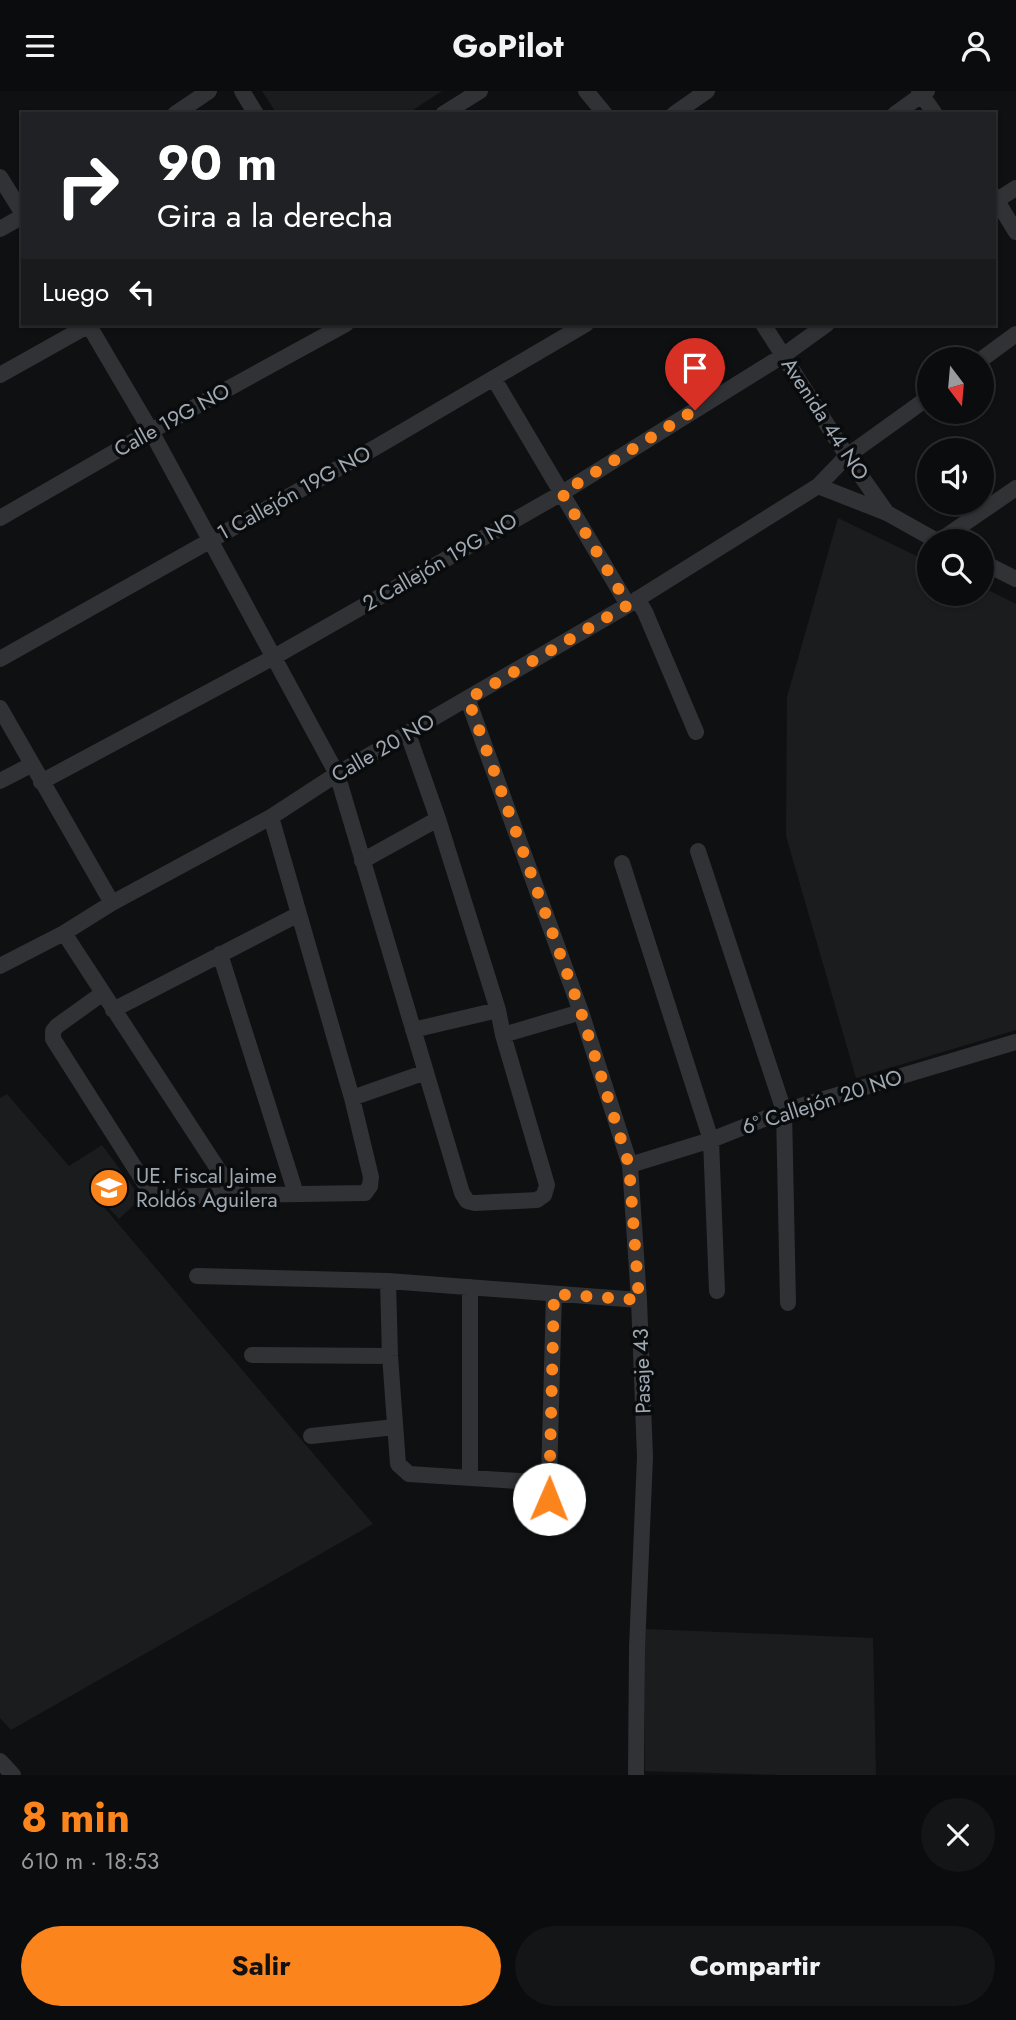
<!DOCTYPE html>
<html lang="es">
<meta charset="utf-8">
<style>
body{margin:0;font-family:Jost,sans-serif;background:#141516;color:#f1f3f6;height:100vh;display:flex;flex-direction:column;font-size:26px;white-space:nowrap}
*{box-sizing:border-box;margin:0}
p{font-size:23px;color:#9a9b9d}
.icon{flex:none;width:38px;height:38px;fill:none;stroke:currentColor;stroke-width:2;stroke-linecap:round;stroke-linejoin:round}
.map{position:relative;height:1684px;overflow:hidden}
.side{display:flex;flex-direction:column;background:#0b0c0d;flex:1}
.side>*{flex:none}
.banner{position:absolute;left:21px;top:21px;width:975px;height:214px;border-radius:0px;box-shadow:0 2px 5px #0004,0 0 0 2px #2b2c2e;background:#202124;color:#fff;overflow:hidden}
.needle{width:46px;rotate:164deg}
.buttons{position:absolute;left:917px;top:256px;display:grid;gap:14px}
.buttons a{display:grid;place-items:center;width:77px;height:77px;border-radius:50%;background:#0b0c0d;box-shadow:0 2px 5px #0004,0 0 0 2px #2b2c2e;font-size:35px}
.pin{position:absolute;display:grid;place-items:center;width:60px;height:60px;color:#fff;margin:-72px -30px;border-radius:50% 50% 50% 0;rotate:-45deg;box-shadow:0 0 7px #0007}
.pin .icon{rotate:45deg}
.me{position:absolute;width:77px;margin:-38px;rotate:1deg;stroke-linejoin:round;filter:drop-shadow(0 0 5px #0008)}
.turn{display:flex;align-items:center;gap:24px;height:147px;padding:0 21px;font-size:32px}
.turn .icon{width:91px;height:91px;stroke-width:2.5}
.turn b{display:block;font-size:49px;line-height:60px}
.then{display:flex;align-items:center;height:66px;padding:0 21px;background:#0003;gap:14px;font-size:26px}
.round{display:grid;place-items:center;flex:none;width:74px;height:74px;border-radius:37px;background:#141516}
.headline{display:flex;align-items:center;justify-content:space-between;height:119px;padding:0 21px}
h1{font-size:42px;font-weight:700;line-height:52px;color:#fc841c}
.button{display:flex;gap:14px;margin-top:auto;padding:14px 21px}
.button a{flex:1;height:80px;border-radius:42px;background:#fc841c;color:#111;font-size:28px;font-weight:700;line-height:80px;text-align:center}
.button a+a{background:#141516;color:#f1f3f6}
header{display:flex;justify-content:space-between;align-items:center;height:91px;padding:0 21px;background:#0b0c0d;font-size:32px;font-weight:700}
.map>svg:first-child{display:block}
.built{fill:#1b1c1e}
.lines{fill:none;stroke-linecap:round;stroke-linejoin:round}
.minor{stroke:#303236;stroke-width:16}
.route{stroke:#fc841c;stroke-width:12;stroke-dasharray:0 21.6}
.labels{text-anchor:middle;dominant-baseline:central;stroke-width:7;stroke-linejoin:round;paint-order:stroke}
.street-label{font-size:21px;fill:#9fa9b3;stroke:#0a0b0c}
.poi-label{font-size:21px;fill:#9fa9b3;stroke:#0a0b0c;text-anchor:start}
</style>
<header><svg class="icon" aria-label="menu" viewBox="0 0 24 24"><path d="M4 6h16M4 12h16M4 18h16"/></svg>GoPilot<svg class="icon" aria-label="person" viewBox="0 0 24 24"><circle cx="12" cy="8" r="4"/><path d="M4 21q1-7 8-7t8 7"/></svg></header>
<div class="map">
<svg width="1016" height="1684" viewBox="0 0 1016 1684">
<rect width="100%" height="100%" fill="#0f1011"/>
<path class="built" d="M262 0H442L407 23H277Z
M838 427 929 471V502H982V496L1016 513V939L856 987 786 745 787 606Z
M7 1003 69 1075 102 1054 141 1107 119 1128 100 1108 98 1109 373 1433 11 1639 0 1627V1007Z
M645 1538 873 1547 876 1684H779L645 1680Z"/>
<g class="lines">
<path class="minor" d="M242 0 256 23
M586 0 605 23
M919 0 935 23
M175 23 209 0
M443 23 480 0
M674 23 707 0
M895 23 927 0
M0 86 23 123
M994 105 1016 141
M994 111 1016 97
M0 138 23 125
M88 233 151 340 337 683 462 1102 467 1110 475 1112 537 1109 544 1104 547 1094 503 944 498 919 438 728 408 643
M763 233 847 365 887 422
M982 268 1016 243
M0 284 91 233
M494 288 628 514
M818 395 887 422 937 450
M0 427 151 340 346 233
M939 450 1016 397
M982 471 1016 488
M637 508 645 521 696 641
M0 568 378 355 586 233
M468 609 581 921 630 1074 639 1209 645 1366 637 1557 636 1684
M0 617 112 812
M0 690 31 674
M41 691 274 566 562 402 784 264 827 233
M698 760 784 1020 788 1212
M362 770 438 728
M622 772 711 1049 717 1200
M64 842 235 1104 365 1102 370 1095 371 1086 352 1007 271 726
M220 863 296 1103
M0 875 64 842 112 812 271 726 337 683 628 514 818 395 847 365 929 306
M103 902 57 935 53 940V948L149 1099 155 1105 163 1106 235 1104
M113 919 299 823
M413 939 498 919
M503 944 581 921
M352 1007 426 981
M630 1074 711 1049 784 1020 1016 951
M197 1185 388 1190 639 1209
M388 1190 390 1265 398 1373 409 1383 549 1392
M252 1264 390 1265
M311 1345 395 1336
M470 1387V1196
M548 1425 554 1203
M0 1670 13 1684"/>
</g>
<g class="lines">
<path class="route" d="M549 1408 554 1203 639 1209 629 1074 581 921 468 608 628 514 562 402 695 319"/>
</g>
<defs>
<g id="school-disc" transform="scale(2.0125)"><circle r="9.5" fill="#fc841c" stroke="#0a0b0c"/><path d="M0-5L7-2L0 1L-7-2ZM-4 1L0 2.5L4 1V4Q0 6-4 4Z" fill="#fff"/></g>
</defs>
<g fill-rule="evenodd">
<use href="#school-disc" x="109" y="1097"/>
</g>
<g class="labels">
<g class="street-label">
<text transform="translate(825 328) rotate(57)">Avenida 44 NO</text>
<text transform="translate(172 329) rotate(-29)">Calle 19G NO</text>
<text transform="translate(294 402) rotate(-29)">1 Callejón 19G NO</text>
<text transform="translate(440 471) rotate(-30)">2 Callejón 19G NO</text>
<text transform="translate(383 657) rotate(-30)">Calle 20 NO</text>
<text transform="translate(822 1011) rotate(-18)">6º Callejón 20 NO</text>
<text transform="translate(642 1280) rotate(-92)">Pasaje 43</text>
</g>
<g class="poi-label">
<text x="136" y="1085">UE. Fiscal Jaime<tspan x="136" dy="24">Roldós Aguilera</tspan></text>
</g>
</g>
</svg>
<div class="buttons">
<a><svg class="needle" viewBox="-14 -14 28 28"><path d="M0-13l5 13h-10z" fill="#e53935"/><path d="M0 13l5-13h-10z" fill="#9a9b9d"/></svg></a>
<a><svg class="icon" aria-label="sound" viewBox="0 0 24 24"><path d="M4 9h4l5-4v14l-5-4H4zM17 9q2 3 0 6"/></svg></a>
<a><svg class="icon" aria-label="search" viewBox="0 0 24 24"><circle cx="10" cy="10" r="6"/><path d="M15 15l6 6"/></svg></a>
</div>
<div class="pin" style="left:695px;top:319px;background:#d93025"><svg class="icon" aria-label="arrive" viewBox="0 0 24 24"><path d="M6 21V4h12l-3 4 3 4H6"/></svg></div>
<svg class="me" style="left:549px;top:1408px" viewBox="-20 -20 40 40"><circle r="19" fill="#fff"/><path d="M0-13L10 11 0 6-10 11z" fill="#fc841c"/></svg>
<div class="banner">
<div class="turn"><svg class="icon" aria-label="right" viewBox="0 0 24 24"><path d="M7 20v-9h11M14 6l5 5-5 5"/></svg><div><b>90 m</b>Gira a la derecha</div></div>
<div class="then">Luego<svg class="icon" aria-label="left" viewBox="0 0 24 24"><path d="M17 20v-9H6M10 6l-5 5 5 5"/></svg></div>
</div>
</div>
<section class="side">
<div class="headline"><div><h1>8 min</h1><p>610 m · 18:53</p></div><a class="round"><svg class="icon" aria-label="close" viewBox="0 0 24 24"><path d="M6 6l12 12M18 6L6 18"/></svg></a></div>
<div class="button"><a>Salir</a><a>Compartir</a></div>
</section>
